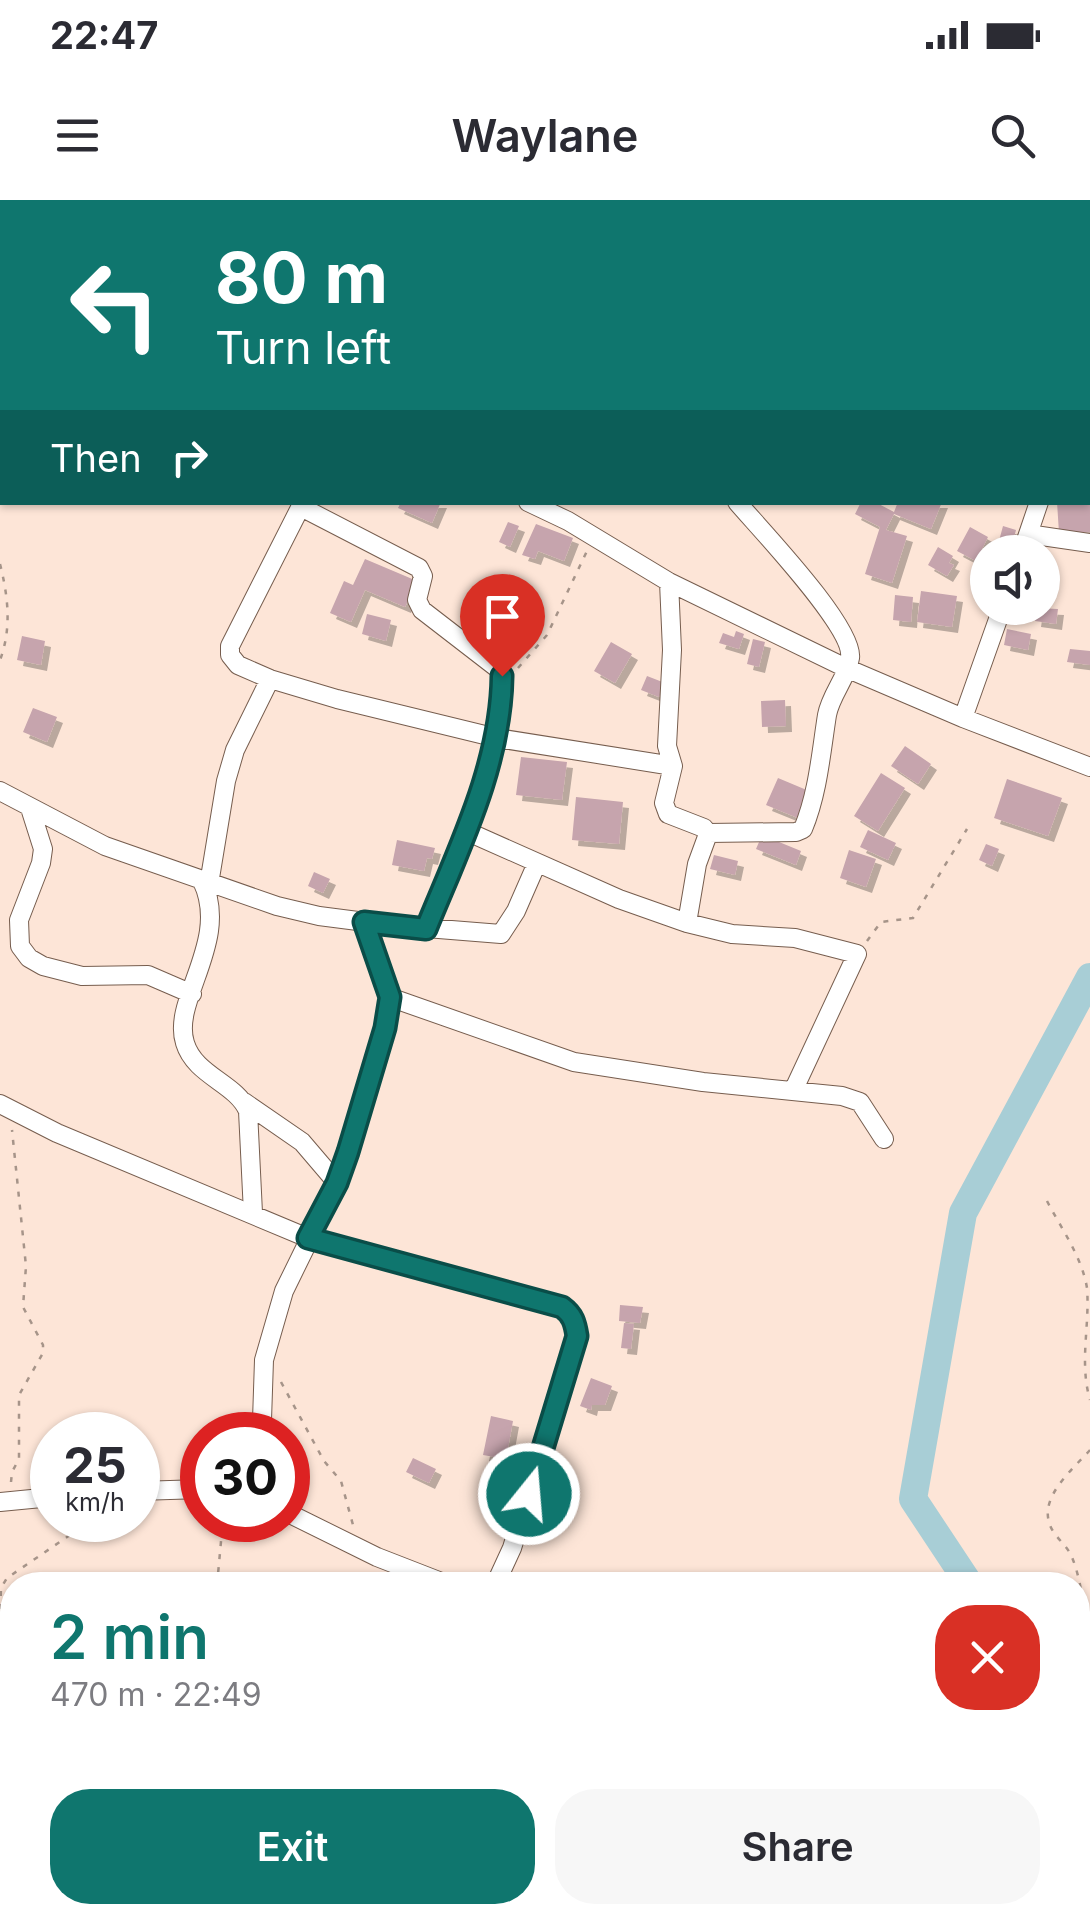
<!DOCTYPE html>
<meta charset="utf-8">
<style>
body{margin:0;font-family:Inter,sans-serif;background:#f7f7f7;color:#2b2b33;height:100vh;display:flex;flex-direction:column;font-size:38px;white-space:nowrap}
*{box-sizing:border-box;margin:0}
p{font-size:32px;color:#7c7c81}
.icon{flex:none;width:55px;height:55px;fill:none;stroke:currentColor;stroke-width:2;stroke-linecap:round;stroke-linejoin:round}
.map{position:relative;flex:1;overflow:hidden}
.side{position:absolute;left:0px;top:1372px;width:1090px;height:352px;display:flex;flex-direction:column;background:#fff;border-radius:40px 40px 0 0;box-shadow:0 2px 8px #0004}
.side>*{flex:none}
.guide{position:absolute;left:0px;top:0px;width:1090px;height:305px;box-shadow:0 2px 8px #0004;background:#0f766e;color:#fff;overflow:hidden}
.fabs{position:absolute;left:970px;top:335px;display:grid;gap:20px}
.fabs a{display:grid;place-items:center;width:90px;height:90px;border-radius:50%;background:#fff;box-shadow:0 2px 8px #0004;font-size:50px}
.speed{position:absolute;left:30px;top:1212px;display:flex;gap:20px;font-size:50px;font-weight:700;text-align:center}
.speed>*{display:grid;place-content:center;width:130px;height:130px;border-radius:50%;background:#fff;box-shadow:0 2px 8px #0004;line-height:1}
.speed small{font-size:25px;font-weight:400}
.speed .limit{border:15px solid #d22;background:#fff;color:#111}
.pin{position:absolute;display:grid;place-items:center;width:85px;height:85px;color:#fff;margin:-102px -42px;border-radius:50% 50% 50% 0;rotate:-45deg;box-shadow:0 0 10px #0007}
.pin .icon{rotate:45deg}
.me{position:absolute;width:110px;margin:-55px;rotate:17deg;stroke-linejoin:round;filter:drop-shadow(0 0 8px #0008)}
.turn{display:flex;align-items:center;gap:35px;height:210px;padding:0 50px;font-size:45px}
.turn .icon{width:130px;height:130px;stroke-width:2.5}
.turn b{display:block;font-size:70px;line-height:85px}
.then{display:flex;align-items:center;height:95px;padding:0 50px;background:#0003;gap:20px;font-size:38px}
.round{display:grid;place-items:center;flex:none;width:105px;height:105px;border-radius:40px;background:#f7f7f7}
.overview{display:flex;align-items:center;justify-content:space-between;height:170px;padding:0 50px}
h1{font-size:60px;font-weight:600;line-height:75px;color:#0f766e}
.action{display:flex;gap:20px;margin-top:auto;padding:20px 50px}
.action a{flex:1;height:115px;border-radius:40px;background:#0f766e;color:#fff;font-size:40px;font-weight:600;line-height:115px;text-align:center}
.action a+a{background:#f7f7f7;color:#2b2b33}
.status{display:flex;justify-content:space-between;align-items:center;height:70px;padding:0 50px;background:#fff;direction:ltr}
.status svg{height:28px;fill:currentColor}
header{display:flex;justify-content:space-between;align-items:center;height:130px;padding:0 50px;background:#fff;font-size:45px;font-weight:600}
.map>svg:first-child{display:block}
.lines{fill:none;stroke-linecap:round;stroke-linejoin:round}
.river{stroke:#a8ced6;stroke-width:28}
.building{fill:#c6a4ad;filter:url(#shadow)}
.minor-casing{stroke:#765d4e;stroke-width:20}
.path{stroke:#a69489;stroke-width:2.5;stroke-dasharray:5 8;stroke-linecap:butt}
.minor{stroke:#fff;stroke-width:18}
.route-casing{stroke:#0a4d48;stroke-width:25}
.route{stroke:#0f766e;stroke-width:18}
</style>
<div class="status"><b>22:47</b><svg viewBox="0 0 49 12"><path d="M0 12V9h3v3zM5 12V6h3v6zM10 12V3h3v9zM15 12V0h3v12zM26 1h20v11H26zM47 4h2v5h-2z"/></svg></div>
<header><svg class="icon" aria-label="menu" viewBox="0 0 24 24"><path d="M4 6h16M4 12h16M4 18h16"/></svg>Waylane<svg class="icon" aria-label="search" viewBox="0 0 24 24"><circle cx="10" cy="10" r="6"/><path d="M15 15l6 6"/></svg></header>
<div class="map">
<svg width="1090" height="1724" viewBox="0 0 1090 1724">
<defs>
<filter id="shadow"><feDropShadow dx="6" dy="6" stdDeviation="0" flood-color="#0004"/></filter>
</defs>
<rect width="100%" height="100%" fill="#fde5d7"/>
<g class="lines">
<path class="river" d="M970 1385 913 1299 963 1013 1090 777
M1078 1544 1090 1562"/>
</g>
<path class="building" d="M401 302H441L432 323 398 308Z
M861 302H875L894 312 898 302H942L931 329 894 314 886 330 907 336 892 383 865 374 880 327 855 314Z
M1057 302H1090V332L1059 333Z
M508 322 519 326 510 347 499 342Z
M536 324 573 338 564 361 538 351 535 359 522 355Z
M1003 326 1016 330 1010 352H996Z
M970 327 988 337 976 361 957 351Z
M938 347 953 356 949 363 954 365 947 376 928 365Z
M365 359 417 381 405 407 365 390 351 422 330 413 344 381 353 385Z
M921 391 957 396 952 427 917 422Z
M895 395 913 397 911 422 893 420Z
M1037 408 1058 409 1056 424 1035 421Z
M367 414 391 420 386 441 362 434Z
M1007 429 1031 434 1028 450 1004 445Z
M736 431 744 434 739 449 719 443 723 433 734 437Z
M22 436 45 441 41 465 17 460Z
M753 439 765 442 759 467 747 464Z
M611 442 632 454 615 483 594 471Z
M1070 449 1090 451V465L1067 462Z
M647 476 665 483 659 497 641 490Z
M785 500 786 526 762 527 761 501Z
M33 508 57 517 47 542 23 532Z
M905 546 931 564 918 584 891 566Z
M521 557 567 562 562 600 516 595Z
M881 573 905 588 878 631 854 616Z
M778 578 809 591 798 618 766 605Z
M1007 579 1062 598 1048 636 994 618Z
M576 597 623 602 619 644 572 640Z
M868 630 896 643 888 660 860 647Z
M762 635 801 651 796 665 756 649Z
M397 640 435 648 432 659 427 658 424 671 392 665Z
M986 644 999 649 992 666 979 660Z
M849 650 876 659 866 687 840 678Z
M714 655 738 661 735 675 710 669Z
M314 672 330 679 323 693 308 686Z
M620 1105 643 1107 640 1123 619 1121Z
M624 1123 634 1124 631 1149 621 1148Z
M591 1178 612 1186 605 1205H592L591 1210 580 1206Z
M491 1216 513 1221 506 1259 483 1255Z
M413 1258 436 1269 429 1283 406 1272Z"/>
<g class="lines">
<g class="minor-casing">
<path id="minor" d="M110 0 115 2
M737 0 743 2
M23 2 25 0
M643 2V0
M1040 2 1041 0
M0 45 2 41
M0 62 2 63
M1088 161 1090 153
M303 302 230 446V455L238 465 270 479 337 499 497 538 673 566
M528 302 568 321 669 382 846 468 963 518 1090 567
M301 307 419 368 423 376 417 400 422 410 501 471C509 551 456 655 427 729
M1028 334 1090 343
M1022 352 1039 302
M669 382 672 450 667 546 673 566 664 603 668 614 704 628 708 634 697 664 687 723
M963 518 1002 408
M0 591 105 646 277 706 319 716 389 725 501 734 516 711 537 663
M30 608 43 649 41 663 19 720 20 746 29 758 43 766 82 776 148 775 192 794
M466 631 619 699 687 723 732 734 795 738 857 754 794 889
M708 633 796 632 803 629C818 593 821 553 827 515 831 494 847 478 850 458 855 428 759 328 737 302
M202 681C231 741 171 800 185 843 195 876 236 883 248 911L253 1013
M209 684 226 581 235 550 270 479
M389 797 574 862 703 882 842 896 860 902 884 939
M244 902 302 942 337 983
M0 904 57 933 308 1038 562 1107C572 1115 575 1123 577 1136L512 1348 495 1385
M251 1235 262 1220 264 1160 284 1091 337 983 385 828 389 797 364 722
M138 1291 202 1289
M0 1302 52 1297
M288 1313 377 1357 449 1385
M0 1692 12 1694
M647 1712V1724"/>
</g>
<path class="path" d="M269 0V2
M1088 25 1090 26
M0 364C8 396 12 428 0 460
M518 468 547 435 587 351
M867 741 881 722 913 718 967 629
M1047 1001C1061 1028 1082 1057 1087 1088 1090 1126 1079 1162 1090 1200
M281 1182 324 1261 341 1281 353 1325
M1090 1250C1074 1268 1041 1295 1049 1322 1052 1335 1065 1343 1071 1355 1083 1382 1084 1418 1090 1447
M11 1282 12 1272 19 1259V1195L43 1153V1145L23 1107 26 1066 12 930
M217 1385 223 1320
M0 1422 1 1388 7 1378 92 1320
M148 1712 155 1724
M348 1724 353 1712"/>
<use href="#minor" class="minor"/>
</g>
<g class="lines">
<g class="route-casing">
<path id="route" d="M502 476C501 564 459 648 426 729L364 722 390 797 385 828 348 952 337 983 308 1038 562 1107C573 1115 575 1123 577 1136L529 1294"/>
</g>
<use href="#route" class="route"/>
</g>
</svg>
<div class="fabs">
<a><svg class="icon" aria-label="sound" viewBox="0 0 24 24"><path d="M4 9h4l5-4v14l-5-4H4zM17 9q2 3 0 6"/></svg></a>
</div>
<div class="speed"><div>25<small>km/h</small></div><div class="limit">30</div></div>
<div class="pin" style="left:502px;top:476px;background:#d93025"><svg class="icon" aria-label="arrive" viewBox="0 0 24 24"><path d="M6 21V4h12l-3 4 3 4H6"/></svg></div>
<svg class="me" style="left:529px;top:1294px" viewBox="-20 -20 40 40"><circle r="17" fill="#0f766e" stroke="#fff" stroke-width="3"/><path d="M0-11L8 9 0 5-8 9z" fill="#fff"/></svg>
<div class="guide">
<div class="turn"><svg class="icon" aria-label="left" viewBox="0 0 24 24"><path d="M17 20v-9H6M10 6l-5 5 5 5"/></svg><div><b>80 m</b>Turn left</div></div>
<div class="then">Then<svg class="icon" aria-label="right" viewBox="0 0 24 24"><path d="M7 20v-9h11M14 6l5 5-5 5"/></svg></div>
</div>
<section class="side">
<div class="overview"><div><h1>2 min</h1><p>470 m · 22:49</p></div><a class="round" style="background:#d93025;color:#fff"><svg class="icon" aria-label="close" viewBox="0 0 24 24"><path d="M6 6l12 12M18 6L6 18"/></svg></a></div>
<div class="action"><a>Exit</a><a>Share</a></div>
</section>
</div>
